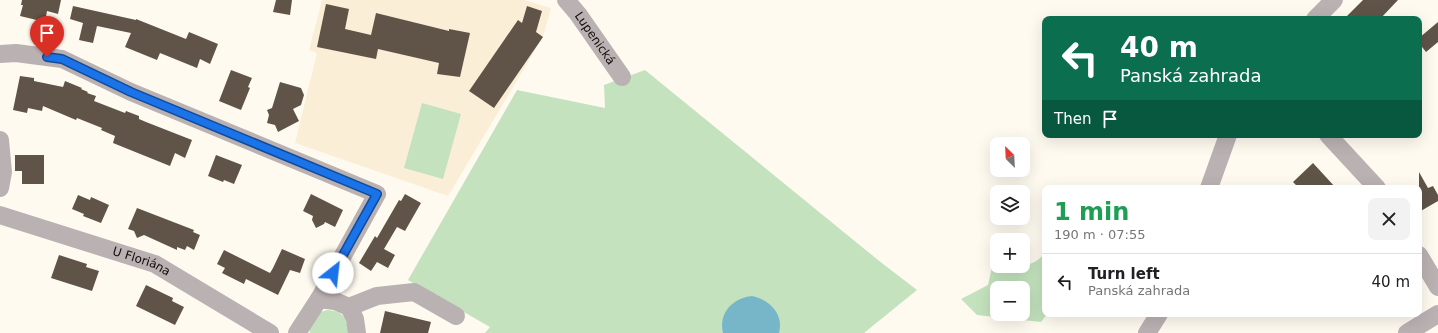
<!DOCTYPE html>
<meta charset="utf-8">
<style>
body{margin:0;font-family:"DejaVu Sans",sans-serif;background:#f2f2f2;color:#202124;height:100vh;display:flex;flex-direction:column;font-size:15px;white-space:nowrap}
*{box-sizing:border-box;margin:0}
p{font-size:13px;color:#757577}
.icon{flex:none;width:22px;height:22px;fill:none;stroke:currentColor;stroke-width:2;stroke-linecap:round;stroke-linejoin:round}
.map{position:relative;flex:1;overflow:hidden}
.panel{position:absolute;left:1042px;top:185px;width:380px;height:132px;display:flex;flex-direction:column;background:#fff;border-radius:8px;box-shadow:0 4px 16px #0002}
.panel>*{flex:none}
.hud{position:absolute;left:1042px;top:16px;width:380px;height:122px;border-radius:8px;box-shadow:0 4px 16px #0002;background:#0b6e4f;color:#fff;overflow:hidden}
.needle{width:26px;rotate:336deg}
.tools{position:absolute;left:990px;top:137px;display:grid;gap:8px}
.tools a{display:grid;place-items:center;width:40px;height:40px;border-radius:8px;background:#fff;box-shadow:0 4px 16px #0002;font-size:20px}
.pin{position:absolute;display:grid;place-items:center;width:34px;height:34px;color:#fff;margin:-41px -17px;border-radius:50% 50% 50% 0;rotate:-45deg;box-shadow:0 0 4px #0007}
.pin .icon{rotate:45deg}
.me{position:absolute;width:44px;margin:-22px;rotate:29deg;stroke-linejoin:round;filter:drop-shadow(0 0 3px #0008)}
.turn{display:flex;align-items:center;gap:14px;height:84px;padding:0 12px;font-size:18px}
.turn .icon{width:52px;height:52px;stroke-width:2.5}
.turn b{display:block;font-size:28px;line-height:34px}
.then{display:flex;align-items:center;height:38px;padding:0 12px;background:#0003;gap:8px;font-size:15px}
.round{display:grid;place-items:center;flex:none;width:42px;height:42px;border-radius:8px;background:#f2f2f2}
.headline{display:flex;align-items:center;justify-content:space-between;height:68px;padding:0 12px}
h1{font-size:24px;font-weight:700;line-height:30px;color:#1e9e55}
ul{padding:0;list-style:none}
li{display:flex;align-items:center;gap:12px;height:56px;padding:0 12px;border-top:1px solid #e0e0e0}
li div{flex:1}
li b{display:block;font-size:15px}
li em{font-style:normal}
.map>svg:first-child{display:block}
.built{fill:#fbeed6}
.green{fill:#c3e2bd;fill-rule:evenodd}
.water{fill:#77b6c9}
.building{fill:#605448}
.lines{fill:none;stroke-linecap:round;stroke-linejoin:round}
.minor{stroke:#bab1b3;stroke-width:18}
.route-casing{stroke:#114b97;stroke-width:10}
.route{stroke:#1a73e8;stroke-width:7}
.labels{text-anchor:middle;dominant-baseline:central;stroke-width:4;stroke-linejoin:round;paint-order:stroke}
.street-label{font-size:12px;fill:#0f0c07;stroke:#fff}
</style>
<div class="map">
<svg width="1438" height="333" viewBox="0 0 1438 333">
<rect width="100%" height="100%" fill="#fffaf0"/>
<path class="built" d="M322 0H524L551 8 543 37 448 196 295 143 317 53 309 50Z"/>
<path class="green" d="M645 70 878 260 917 290 864 333H485L490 327 408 280 517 90 605 108 604 85Z
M422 103 461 114 443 179 404 168Z
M996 250 997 251V266H1023V264C1031 266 1041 259 1045 252V314H1047L1041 322 977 315 961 299 988 285ZM997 288H1023V314H997Z
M327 310C344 311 346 318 349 333H310L309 329 321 312Z"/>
<path class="water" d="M752 296C770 300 784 314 779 333H723C718 313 733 298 752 296Z"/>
<path class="building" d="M22 0H61L58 14 47 11 45 22 20 16 23 5H21Z
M276 0H292L290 15 273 12Z
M1363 0H1398L1380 19H1344Z
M326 4 349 9 345 29 371 35 376 13 449 31V29L470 33 460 77 437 74 439 63 378 49 376 59 317 47Z
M73 6 136 20V19L186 39 189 32 218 44 210 64 200 59 197 68 160 53 157 60 125 47 131 33 97 26 93 43 79 40 83 23 70 19Z
M527 6 542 11 536 32 543 37 494 108 469 91 518 20 522 23Z
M1438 22V42L1426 52 1419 43V38Z
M231 70 252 78 248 87 250 88 241 110 219 101Z
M20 76 34 78V81L63 87 65 81 82 88 81 89 88 92 87 93 96 96 94 101 125 113 126 111 139 116V119L146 122 192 140 185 158 175 153 170 166 113 143 115 136 101 130 102 128 77 118 76 120 43 106 42 111 28 108 27 113 13 110Z
M280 82 301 88 304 95 301 105 293 109 299 121 278 132 275 125 267 123 269 115 267 110 272 108Z
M15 155H44V184H22V171H15Z
M216 155 242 165 234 184 224 180 223 182 208 176Z
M1313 163 1336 188H1299L1293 182Z
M1419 172 1428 188 1433 186 1438 195V201L1419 212Z
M311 194 343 210 335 227 325 222 324 224 316 228 312 220 313 216 303 211Z
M405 194 421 203 405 231 397 227 384 249 395 255 388 268 377 262 371 271 359 263 375 236 377 238 399 200 401 201Z
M78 195 90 200 91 197 109 205 101 223 83 216 84 214 72 209Z
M137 208 194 230 193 232 200 235 194 250 187 246 185 250 177 247V250L144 235 137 238 134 231 128 229Z
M282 249 305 259 300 273 290 270 278 295 246 279 244 284 222 273 225 268 217 264 224 250 270 273 273 268Z
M59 255 87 264 86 267 99 271 92 291 51 278Z
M146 285 173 298 172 301 184 307 175 325 136 306Z
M385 311 431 322 428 333H380Z"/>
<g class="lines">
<g class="minor">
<path id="s1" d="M566 0 578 14 622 77"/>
<path d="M1315 19 1334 0"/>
<path d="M0 54 16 53 62 59 131 92 377 194 319 299 297 333"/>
<path d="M1328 135 1377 188"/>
<path d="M0 140 3 172 0 188"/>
<path d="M1209 188 1228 135"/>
<path id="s2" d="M0 215 155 264 270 333"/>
<path d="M1419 255 1438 287"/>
<path d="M319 299 335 301 349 307 377 296 414 292 456 316"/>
<path d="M349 307 355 319 357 333"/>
<path d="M1147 333 1159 314"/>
<path d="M1407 333 1438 314"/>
</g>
</g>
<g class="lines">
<g class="route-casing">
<path id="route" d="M47 57 62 59 131 92 377 194 333 273"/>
</g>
<use href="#route" class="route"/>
</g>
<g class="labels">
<g class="street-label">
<text stroke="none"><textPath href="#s1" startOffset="48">Lupenická</textPath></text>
<text stroke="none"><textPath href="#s2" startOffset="149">U Floriána</textPath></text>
</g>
</g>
</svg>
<div class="tools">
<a><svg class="needle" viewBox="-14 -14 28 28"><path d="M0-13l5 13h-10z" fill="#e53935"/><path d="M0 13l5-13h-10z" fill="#757577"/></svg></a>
<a><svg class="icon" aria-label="layers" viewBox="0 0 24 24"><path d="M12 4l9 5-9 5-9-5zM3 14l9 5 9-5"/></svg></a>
<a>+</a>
<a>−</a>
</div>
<div class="pin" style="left:47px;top:57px;background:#d93025"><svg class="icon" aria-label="arrive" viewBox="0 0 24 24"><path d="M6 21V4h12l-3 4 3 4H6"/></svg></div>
<svg class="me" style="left:333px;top:273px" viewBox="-20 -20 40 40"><circle r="19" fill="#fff"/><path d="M0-13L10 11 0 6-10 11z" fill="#1a73e8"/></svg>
<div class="hud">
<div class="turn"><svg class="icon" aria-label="left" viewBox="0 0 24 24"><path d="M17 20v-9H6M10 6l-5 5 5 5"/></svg><div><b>40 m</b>Panská zahrada</div></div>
<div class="then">Then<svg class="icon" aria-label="arrive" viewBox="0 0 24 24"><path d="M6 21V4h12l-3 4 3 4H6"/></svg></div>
</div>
<section class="panel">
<div class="headline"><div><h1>1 min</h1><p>190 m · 07:55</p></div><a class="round"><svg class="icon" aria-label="close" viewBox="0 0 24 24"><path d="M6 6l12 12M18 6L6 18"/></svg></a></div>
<ul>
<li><svg class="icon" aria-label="left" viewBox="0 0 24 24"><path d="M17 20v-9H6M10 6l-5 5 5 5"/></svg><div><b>Turn left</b><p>Panská zahrada</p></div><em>40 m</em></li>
</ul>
</section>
</div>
